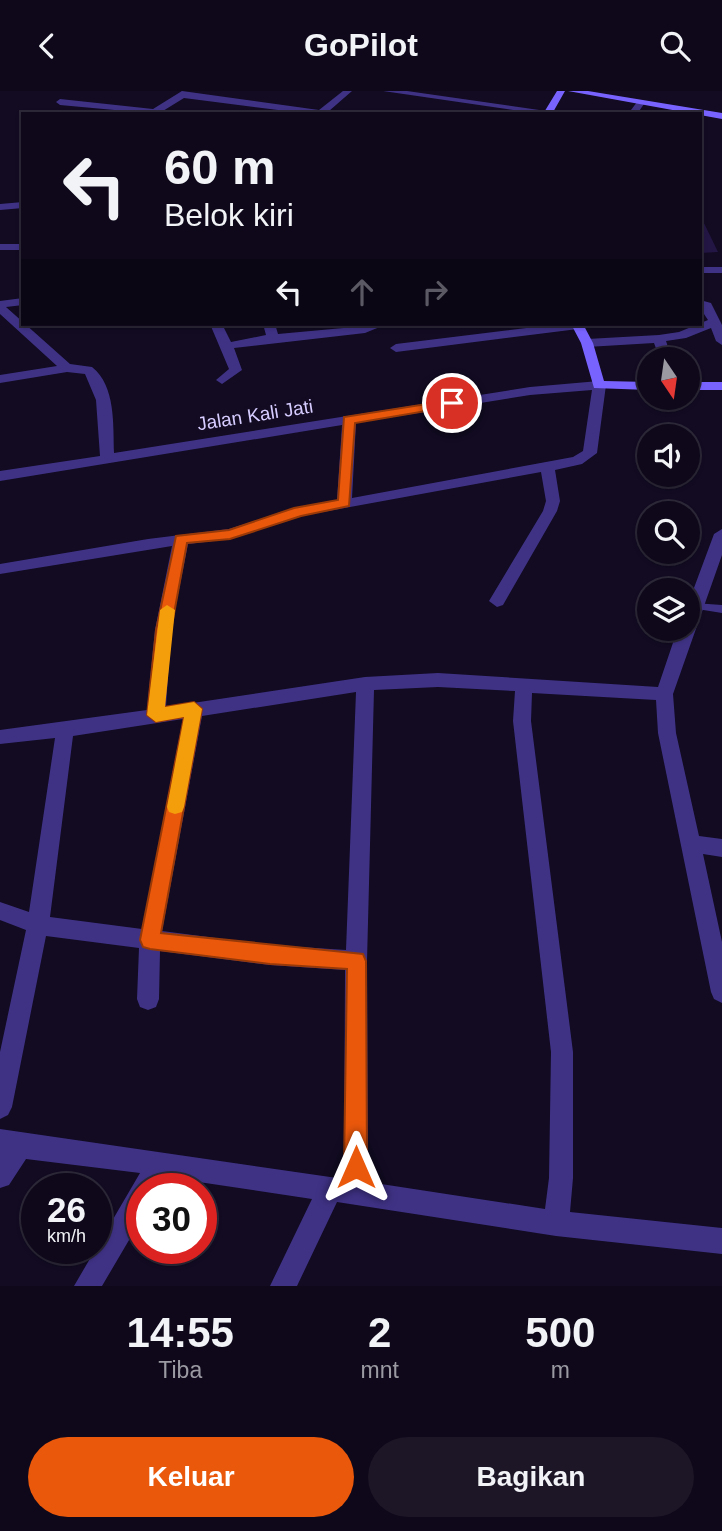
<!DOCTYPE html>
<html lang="id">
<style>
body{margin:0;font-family:Arial,sans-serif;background:#1c1627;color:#f1f3f6;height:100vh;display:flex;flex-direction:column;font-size:26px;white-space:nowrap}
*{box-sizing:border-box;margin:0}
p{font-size:23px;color:#9b9aa2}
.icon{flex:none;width:38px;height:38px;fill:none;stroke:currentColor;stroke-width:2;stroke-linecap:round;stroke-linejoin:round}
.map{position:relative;height:1195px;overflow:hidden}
.side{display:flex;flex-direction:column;background:#0e081a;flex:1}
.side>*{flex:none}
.guide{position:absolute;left:21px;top:21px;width:681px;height:214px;border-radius:0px;box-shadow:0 2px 5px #0004,0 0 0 2px #2e2939;background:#0e081a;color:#f1f3f6;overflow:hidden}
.needle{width:46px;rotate:167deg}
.controls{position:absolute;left:637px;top:256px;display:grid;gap:14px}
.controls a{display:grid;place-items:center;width:63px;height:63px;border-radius:50%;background:#0e081a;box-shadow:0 2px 5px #0004,0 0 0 2px #2e2939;font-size:35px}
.speed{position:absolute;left:21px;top:1082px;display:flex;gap:14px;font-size:35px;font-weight:700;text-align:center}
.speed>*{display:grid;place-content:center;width:91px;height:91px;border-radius:50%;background:#0e081a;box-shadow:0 2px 5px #0004,0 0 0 2px #2e2939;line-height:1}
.speed small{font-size:18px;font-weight:400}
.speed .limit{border:10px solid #d22;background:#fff;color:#111}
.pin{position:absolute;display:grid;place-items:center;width:60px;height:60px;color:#fff;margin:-30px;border:4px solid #fff;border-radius:50%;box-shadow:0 2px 7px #0007}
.me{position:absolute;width:77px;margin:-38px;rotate:0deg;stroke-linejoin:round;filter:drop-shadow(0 0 5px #0008)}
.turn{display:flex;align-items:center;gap:24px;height:147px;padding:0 28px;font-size:32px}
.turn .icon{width:91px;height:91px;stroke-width:2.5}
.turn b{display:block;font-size:49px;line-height:60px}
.lanes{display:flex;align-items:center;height:66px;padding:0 28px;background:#0003;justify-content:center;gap:35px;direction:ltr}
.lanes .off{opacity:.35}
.eta{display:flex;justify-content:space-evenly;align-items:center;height:119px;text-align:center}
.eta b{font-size:42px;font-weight:600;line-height:49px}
.button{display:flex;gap:14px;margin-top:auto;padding:14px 28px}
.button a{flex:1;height:80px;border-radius:42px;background:#ea580c;color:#fff;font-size:28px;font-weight:600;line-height:80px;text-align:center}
.button a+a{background:#1c1627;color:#f1f3f6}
header{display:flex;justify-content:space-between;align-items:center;height:91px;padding:0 28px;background:#0e081a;font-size:32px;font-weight:600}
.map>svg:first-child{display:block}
.building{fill:#241644}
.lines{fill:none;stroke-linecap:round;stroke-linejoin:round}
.lane{fill:#3f3285;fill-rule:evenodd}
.street{fill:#3f3285;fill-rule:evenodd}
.secondary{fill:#7963ff;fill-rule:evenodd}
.route{fill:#ea580c;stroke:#983908;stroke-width:2}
.slow{fill:#f59e0b}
.labels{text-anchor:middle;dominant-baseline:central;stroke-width:7;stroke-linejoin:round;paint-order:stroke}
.far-street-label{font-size:19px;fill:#d7ccff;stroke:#120b22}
</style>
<header><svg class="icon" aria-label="back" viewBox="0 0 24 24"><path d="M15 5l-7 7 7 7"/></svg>GoPilot<svg class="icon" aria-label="search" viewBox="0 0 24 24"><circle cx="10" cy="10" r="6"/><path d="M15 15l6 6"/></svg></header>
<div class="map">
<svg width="722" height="1195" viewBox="0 0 722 1195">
<rect width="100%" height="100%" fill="#120b22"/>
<path class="building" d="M700 130H703L718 161 700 162Z"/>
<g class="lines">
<path class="lane" d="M694 512 722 514V522L691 517 689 515Z"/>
<path class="street" d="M182 0 319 19 343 0H352L329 20 337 23H310L184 7 158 23 60 14 56 11 60 8 153 18Z
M383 0H407L553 21 541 23Z
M637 11 644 13 637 23H628Z
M23 111V117L0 119V113Z
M0 153H23V159H0Z
M700 176H722V182H700Z
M23 207V214L6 216 70 273 92 276C116 295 113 334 114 362L530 296 599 290 606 294 597 362 582 373 555 379 560 410 557 420 503 514 497 516 489 510 543 420 546 410 541 381 301 425 230 448 188 453 171 539 166 616 365 586 438 582 658 596 678 537H688V513L714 443 722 438V464L673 603 676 642 699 745 722 748V766L703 763 722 851V912L714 908 711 901 658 642 656 609 532 602 531 630 573 961V1087L570 1121 722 1137V1163L556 1145 337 1111 297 1195H270L312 1108 165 1086 159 1097H142V1127L102 1195H74L140 1082 26 1068 9 1094 0 1097V1038L344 1088 345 879 270 874 160 860 159 908 156 916 148 919 140 916 137 908 139 857 46 845 12 1016 8 1024 0 1028V961L26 839 0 829V811L29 821 55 647 0 653V639L147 619 155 539 172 455 0 483V473L148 448 229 438 299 416 337 409 342 334 0 390V380L100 365 96 309 85 283 67 281 0 292V284L57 275 0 223V210ZM592 299 583 360 573 366 352 407 356 332 530 304ZM438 596 515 600 513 630 551 961 549 1087 545 1118 368 1091 367 870 374 599ZM356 601 346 859 270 854 162 840 202 625ZM183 628 142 838 50 826 73 645Z
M700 209 711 212 722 234V254L716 250 711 237 686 247 666 250 672 268H660L654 252 587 256 581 252 587 248 659 244 679 241 708 229 700 217Z
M210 233H222L231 251 266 244 263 233H275L278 243 387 233 365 242 234 257 242 279 222 293 216 289 229 278Z
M559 233 584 234 578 238 396 261 390 257 396 253Z"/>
<path class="secondary" d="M557 0H565L552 23H543Z
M568 0H588L722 22V28Z
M571 233H583L593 252 604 290 649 291V299L594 297 581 252Z
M688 291H722V299H688Z"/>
</g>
<path class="route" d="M452 309 456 310V315L355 332 349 415 301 425 230 448 187 452 171 539 164 616 194 611 202 618 161 842 363 863 366 870 367 1076 363 1084 356 1087 348 1084 344 1076 347 878 270 873 150 858 143 856 140 849 184 626 156 631 147 624 156 539 176 445 229 439 294 417 338 409 344 326Z"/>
<path class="slow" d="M167 514 175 519 165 616 194 611 202 618 184 716 182 721 175 723 169 721 167 716 184 626 156 631 147 624 160 519Z"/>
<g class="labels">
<g class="far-street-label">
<text transform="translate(255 324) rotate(-9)">Jalan Kali Jati</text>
</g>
</g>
</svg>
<div class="controls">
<a><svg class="needle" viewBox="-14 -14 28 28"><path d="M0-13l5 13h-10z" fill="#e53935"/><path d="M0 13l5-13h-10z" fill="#9b9aa2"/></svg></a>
<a><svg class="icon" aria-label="sound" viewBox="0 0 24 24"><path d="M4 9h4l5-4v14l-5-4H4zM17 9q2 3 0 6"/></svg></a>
<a><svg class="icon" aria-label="search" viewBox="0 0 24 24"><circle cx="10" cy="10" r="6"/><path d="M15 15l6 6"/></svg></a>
<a><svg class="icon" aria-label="layers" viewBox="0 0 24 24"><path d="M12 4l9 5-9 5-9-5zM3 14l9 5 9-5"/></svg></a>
</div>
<div class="speed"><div>26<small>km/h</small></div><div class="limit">30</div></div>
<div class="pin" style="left:452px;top:312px;background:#d93025"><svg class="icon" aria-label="arrive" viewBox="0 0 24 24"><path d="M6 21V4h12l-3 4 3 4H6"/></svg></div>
<svg class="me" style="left:356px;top:1076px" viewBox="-20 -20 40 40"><path d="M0-17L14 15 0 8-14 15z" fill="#ea580c" stroke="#fff" stroke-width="4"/></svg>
<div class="guide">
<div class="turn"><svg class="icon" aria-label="left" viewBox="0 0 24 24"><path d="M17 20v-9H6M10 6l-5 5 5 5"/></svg><div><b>60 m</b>Belok kiri</div></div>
<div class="lanes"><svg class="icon" aria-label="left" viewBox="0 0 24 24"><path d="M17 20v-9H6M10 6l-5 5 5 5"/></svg><svg class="icon off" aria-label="ahead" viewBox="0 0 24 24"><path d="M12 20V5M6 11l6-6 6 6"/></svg><svg class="icon off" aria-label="right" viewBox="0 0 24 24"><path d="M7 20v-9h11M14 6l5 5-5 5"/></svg></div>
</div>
</div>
<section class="side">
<div class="eta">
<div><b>14:55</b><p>Tiba</p></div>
<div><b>2</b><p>mnt</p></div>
<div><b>500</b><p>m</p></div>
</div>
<div class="button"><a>Keluar</a><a>Bagikan</a></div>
</section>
